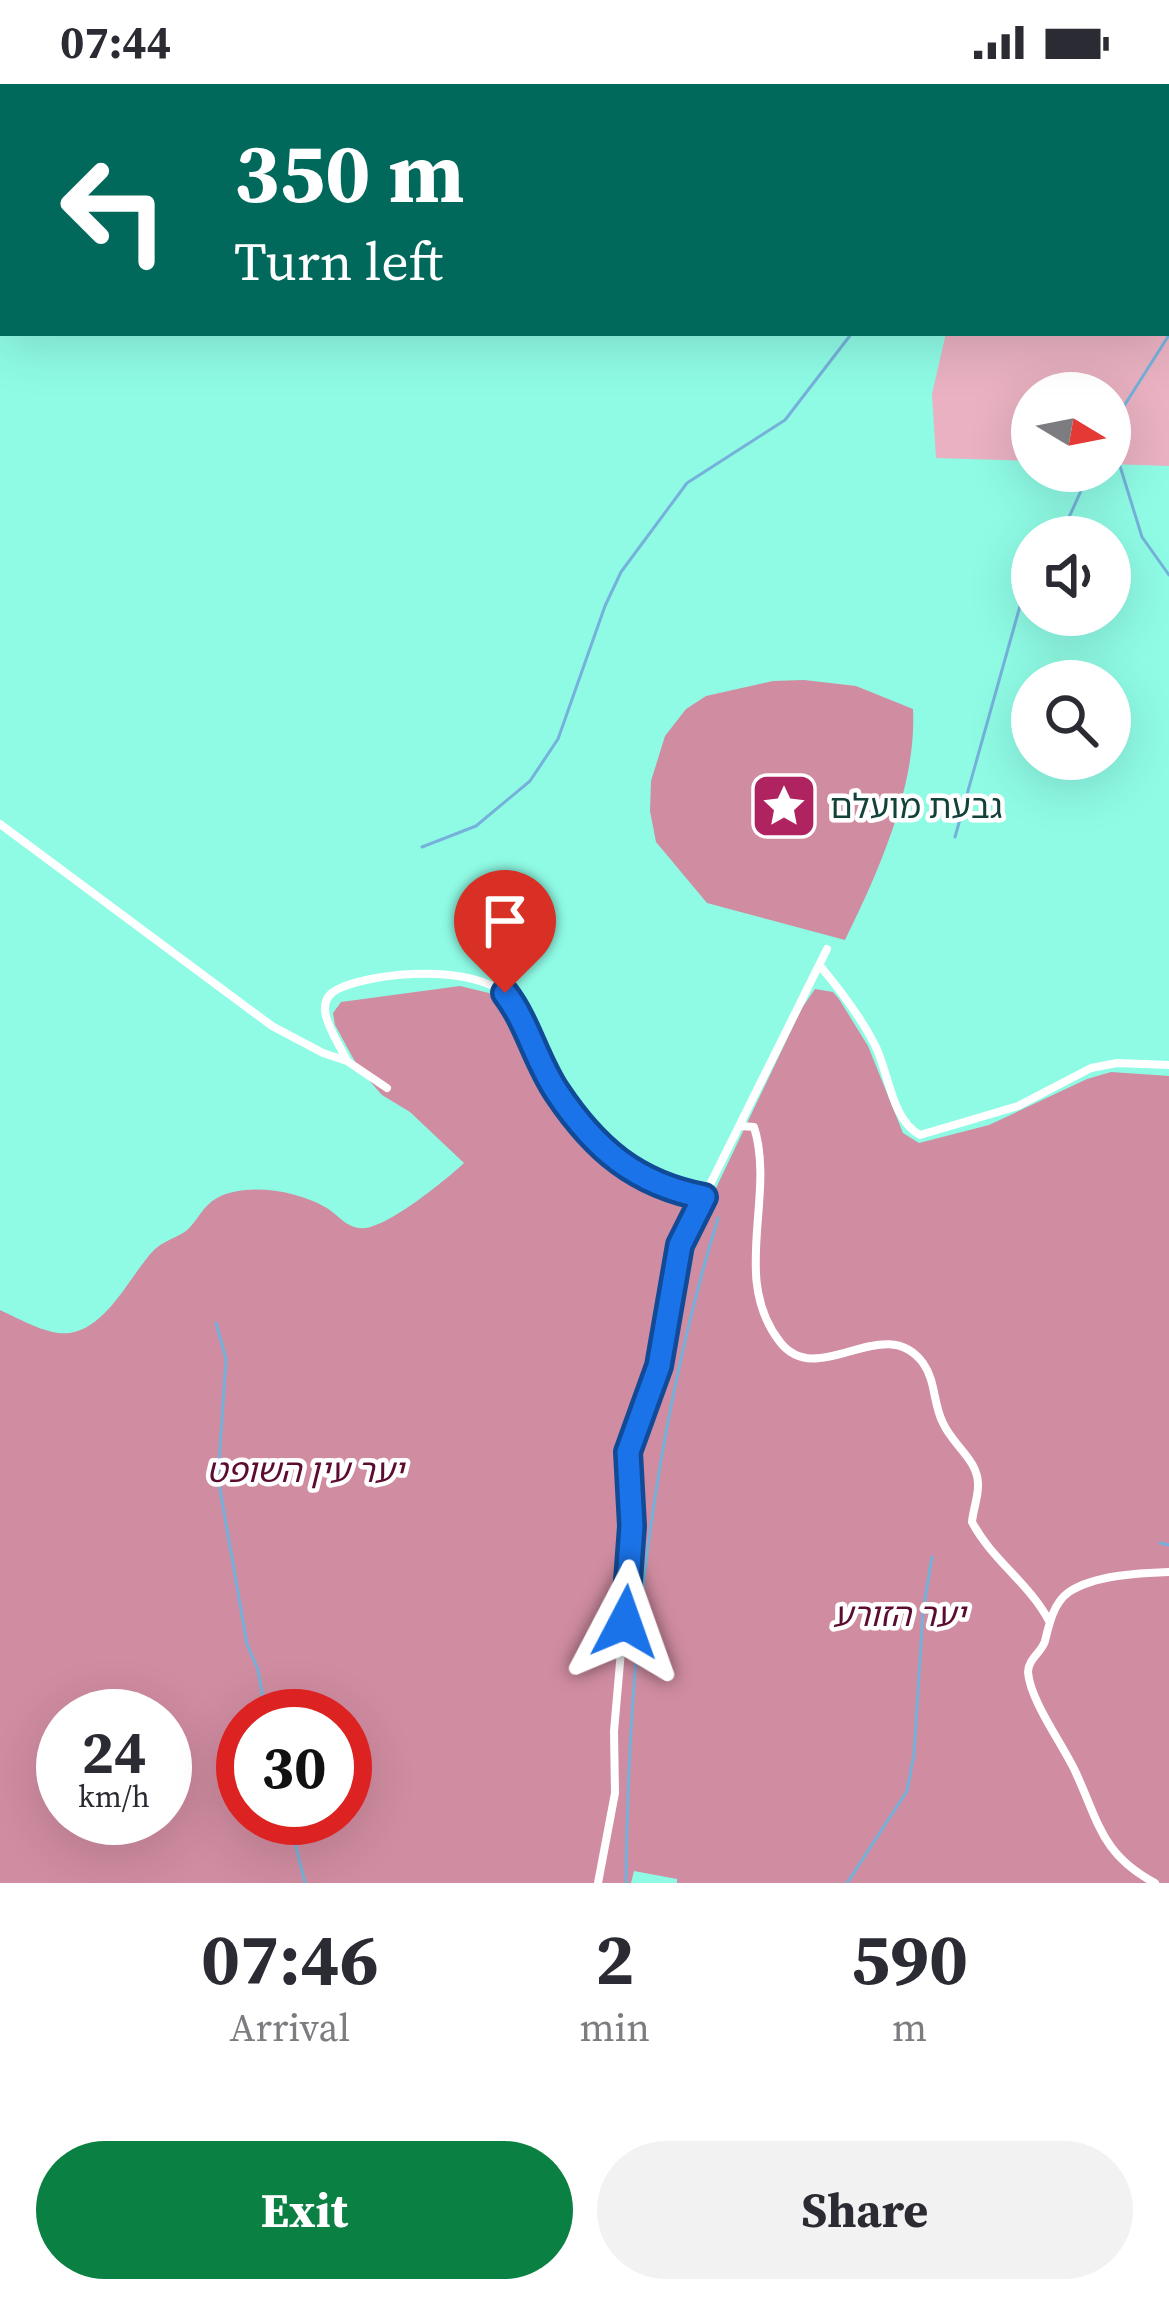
<!DOCTYPE html>
<meta charset="utf-8">
<style>
body{margin:0;font-family:"Source Serif 4","Noto Sans Hebrew",serif;background:#f2f2f3;color:#2b2b33;height:100vh;display:flex;flex-direction:column;font-size:45px;white-space:nowrap}
*{box-sizing:border-box;margin:0}
p{font-size:39px;color:#7c7c81}
.icon{flex:none;width:66px;height:66px;fill:none;stroke:currentColor;stroke-width:2;stroke-linecap:round;stroke-linejoin:round}
.map{position:relative;height:1799px;overflow:hidden}
.side{display:flex;flex-direction:column;background:#fff;flex:1}
.side>*{flex:none}
.hud{position:absolute;left:0px;top:0px;width:1170px;height:252px;box-shadow:0 12px 48px #0002;background:#00695c;color:#fff;overflow:hidden}
.needle{width:78px;rotate:100deg}
.tools{position:absolute;left:1011px;top:288px;display:grid;gap:24px}
.tools a{display:grid;place-items:center;width:120px;height:120px;border-radius:50%;background:#fff;box-shadow:0 12px 48px #0002;font-size:60px}
.speed{position:absolute;left:36px;top:1605px;display:flex;gap:24px;font-size:60px;font-weight:700;text-align:center}
.speed>*{display:grid;place-content:center;width:156px;height:156px;border-radius:50%;background:#fff;box-shadow:0 12px 48px #0002;line-height:1}
.speed small{font-size:30px;font-weight:400}
.speed .limit{border:18px solid #d22;background:#fff;color:#111}
.pin{position:absolute;display:grid;place-items:center;width:102px;height:102px;color:#fff;margin:-123px -51px;border-radius:50% 50% 50% 0;rotate:-45deg;box-shadow:0 0 12px #0007}
.pin .icon{rotate:45deg}
.me{position:absolute;width:132px;margin:-66px;rotate:4deg;stroke-linejoin:round;filter:drop-shadow(0 0 9px #0008)}
.turn{display:flex;align-items:center;gap:42px;height:252px;padding:0 36px;font-size:54px}
.turn .icon{width:156px;height:156px;stroke-width:2.5}
.turn b{display:block;font-size:84px;line-height:102px}
.eta{display:flex;justify-content:space-evenly;align-items:center;height:204px;text-align:center}
.eta b{font-size:72px;font-weight:700;line-height:84px}
.cta{display:flex;gap:24px;margin-top:auto;padding:24px 36px}
.cta a{flex:1;height:138px;border-radius:72px;background:#0b8043;color:#fff;font-size:48px;font-weight:700;line-height:138px;text-align:center}
.cta a+a{background:#f2f2f3;color:#2b2b33}
.status{display:flex;justify-content:space-between;align-items:center;height:84px;padding:0 60px;background:#fff;direction:ltr}
.status svg{height:33px;fill:currentColor}
.map>svg:first-child{display:block}
.green{fill:#e9b1c1}
.forest{fill:#d08ca1;fill-rule:evenodd}
.lines{fill:none;stroke-linecap:round;stroke-linejoin:round}
.stream{stroke:#75b1da;stroke-width:3}
.street{stroke:#fff;stroke-width:8}
.route-casing{stroke:#114b97;stroke-width:30}
.route{stroke:#1a73e8;stroke-width:21}
.labels{text-anchor:middle;dominant-baseline:central;stroke-width:9;stroke-linejoin:round;paint-order:stroke}
.poi-label{font-size:33px;fill:#13423a;stroke:#fff;text-anchor:start}
.park-label{font-size:33px;font-style:italic;fill:#5d0c31;stroke:#fff}
</style>
<div class="status"><b>07:44</b><svg viewBox="0 0 49 12"><path d="M0 12V9h3v3zM5 12V6h3v6zM10 12V3h3v9zM15 12V0h3v12zM26 1h20v11H26zM47 4h2v5h-2z"/></svg></div>
<div class="map">
<svg width="1169" height="1799" viewBox="0 0 1169 1799">
<rect width="100%" height="100%" fill="#8ffbe5"/>
<path class="green" d="M0 0 37 3H3V183Z
M1019 0H1169V382L1110 380V309H1032V377L936 374 932 310 946 249H1167V3Z"/>
<path class="forest" d="M804 596 856 602 913 625C917 702 878 789 845 856L707 819 656 758 650 727 651 697 665 652 686 625 706 612 773 597Z
M460 902 489 909 501 920 551 1012 607 1079 650 1105 707 1123 802 924 815 905 833 908 839 915 868 962 903 1049 919 1059 989 1041 1087 995 1111 988 1169 992V1799H677V1795L634 1787 631 1799H0V1226C20 1235 48 1252 70 1249 108 1243 130 1191 154 1166 163 1157 176 1154 186 1147 198 1137 202 1122 217 1114 247 1098 297 1107 325 1123 338 1130 347 1146 365 1144 389 1142 446 1096 464 1079L410 1028 382 1011 359 985 335 941 333 929 341 918ZM63 1632H165V1734H63ZM243 1632H345V1734H243Z"/>
<g class="lines">
<path class="stream" d="M56 0 58 3
M602 0 603 3
M1095 0 1097 3
M1167 70 1169 72
M1167 90 1169 89
M0 250 3 249
M1110 344 1169 251
M1110 350 1142 453 1169 491
M1060 453 1090 387
M955 753 1020 522 1032 504
M422 763 476 742 530 697 558 655 605 522 621 488 687 399 785 336 852 249
M216 1239 226 1275 218 1394 247 1560 258 1586 266 1632
M1160 1459 1169 1461
M289 1734 305 1799
M626 1799C628 1574 652 1350 718 1134
M847 1799 907 1707 914 1670 923 1528 932 1473"/>
<path class="street" d="M0 740 272 942 323 969 347 977 387 1004
M821 883C841 907 860 932 875 961 889 989 891 1035 920 1051L1018 1022 1091 984 1117 979 1169 981
M347 977C338 956 308 919 338 905 376 887 475 880 507 912 527 933 537 967 550 993 558 1010 570 1023 582 1037 594 1051 605 1068 618 1080 640 1098 676 1107 704 1113
M741 1042 754 1043C776 1113 730 1194 780 1258 818 1307 884 1226 923 1279 936 1297 933 1320 943 1339 953 1362 979 1376 978 1402 978 1414 973 1426 972 1438 992 1476 1029 1499 1049 1537
M598 1799 615 1709 614 1647 632 1442 628 1368 659 1282 680 1161 827 865
M1155 1799C1102 1771 1099 1739 1076 1689 1064 1662 1030 1617 1028 1588 1028 1575 1042 1568 1045 1557 1049 1540 1054 1518 1069 1508 1094 1491 1140 1489 1169 1488"/>
</g>
<g class="lines">
<g class="route-casing">
<path id="route" d="M505 909C528 939 536 977 557 1008 595 1065 636 1100 704 1113L680 1161 659 1282 628 1368 632 1442 625 1538"/>
</g>
<use href="#route" class="route"/>
</g>
<defs>
<g id="sight-square" transform="scale(3.45)"><rect x="-9" y="-9" width="18" height="18" rx="4" fill="#af2361" stroke="#fff"/><path d="M0-6L1.8-2.2L6-1.7L2.9 1.2L3.7 5.4L0 3.3L-3.7 5.4L-2.9 1.2L-6-1.7L-1.8-2.2Z" fill="#fff"/></g>
</defs>
<g fill-rule="evenodd">
<use href="#sight-square" x="784" y="722"/>
</g>
<g class="labels">
<g class="poi-label">
<text x="830" y="722">גבעת מועלם</text>
</g>
<g class="park-label">
<text x="305" y="1386">יער עין השופט</text>
<text x="899" y="1530">יער הזורע</text>
</g>
</g>
</svg>
<div class="tools">
<a><svg class="needle" viewBox="-14 -14 28 28"><path d="M0-13l5 13h-10z" fill="#e53935"/><path d="M0 13l5-13h-10z" fill="#7c7c81"/></svg></a>
<a><svg class="icon" aria-label="sound" viewBox="0 0 24 24"><path d="M4 9h4l5-4v14l-5-4H4zM17 9q2 3 0 6"/></svg></a>
<a><svg class="icon" aria-label="search" viewBox="0 0 24 24"><circle cx="10" cy="10" r="6"/><path d="M15 15l6 6"/></svg></a>
</div>
<div class="speed"><div>24<small>km/h</small></div><div class="limit">30</div></div>
<div class="pin" style="left:505px;top:909px;background:#d93025"><svg class="icon" aria-label="arrive" viewBox="0 0 24 24"><path d="M6 21V4h12l-3 4 3 4H6"/></svg></div>
<svg class="me" style="left:625px;top:1538px" viewBox="-20 -20 40 40"><path d="M0-17L14 15 0 8-14 15z" fill="#1a73e8" stroke="#fff" stroke-width="4"/></svg>
<div class="hud">
<div class="turn"><svg class="icon" aria-label="left" viewBox="0 0 24 24"><path d="M17 20v-9H6M10 6l-5 5 5 5"/></svg><div><b>350 m</b>Turn left</div></div>
</div>
</div>
<section class="side">
<div class="eta">
<div><b>07:46</b><p>Arrival</p></div>
<div><b>2</b><p>min</p></div>
<div><b>590</b><p>m</p></div>
</div>
<div class="cta"><a>Exit</a><a>Share</a></div>
</section>
